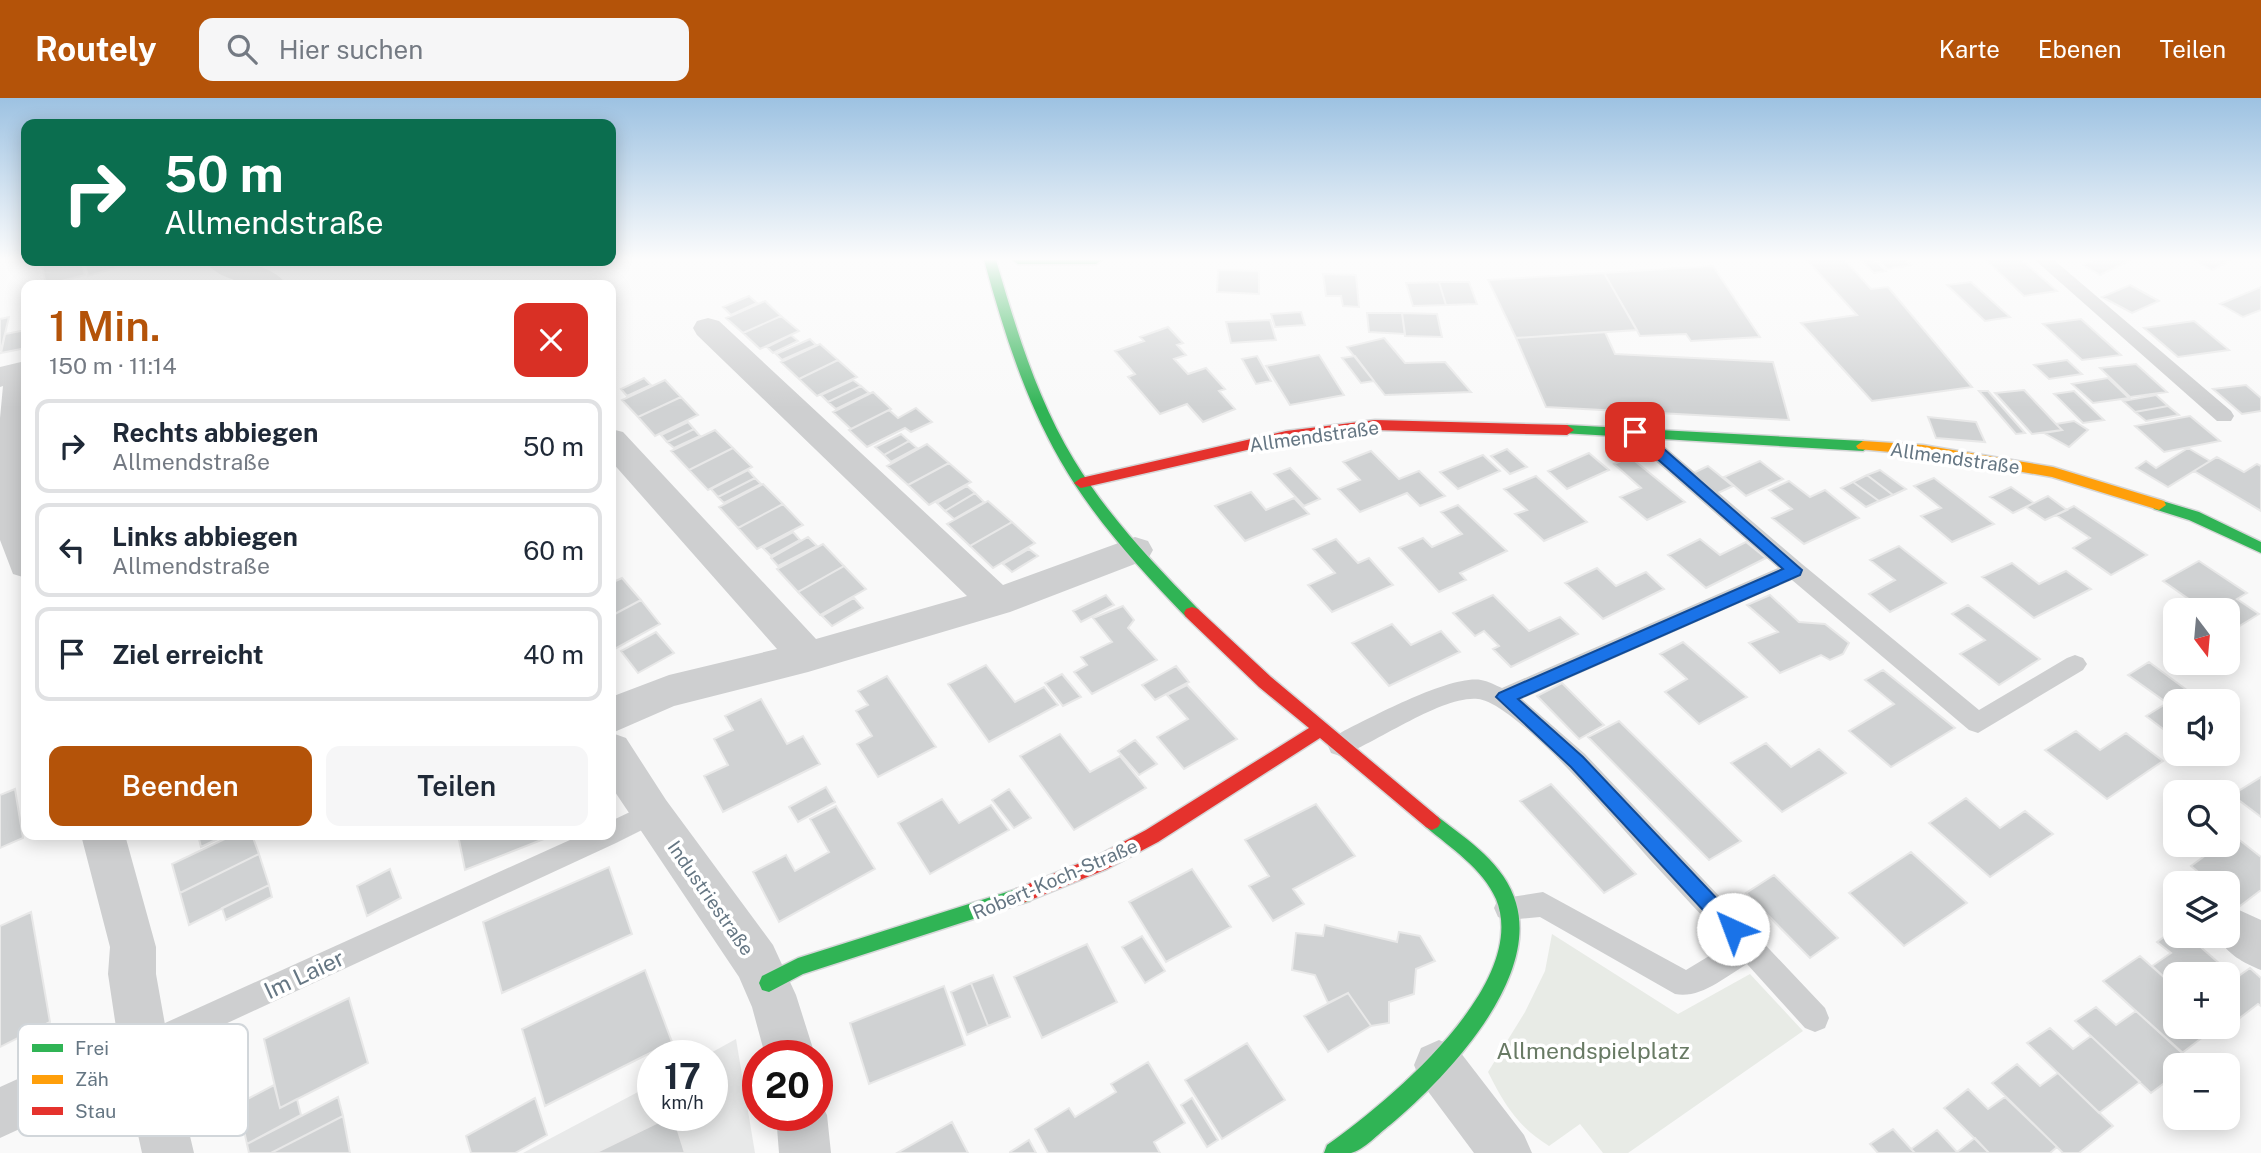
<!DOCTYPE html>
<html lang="de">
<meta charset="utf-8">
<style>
body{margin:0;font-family:"Public Sans",sans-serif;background:#f6f6f7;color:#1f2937;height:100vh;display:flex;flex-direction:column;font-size:26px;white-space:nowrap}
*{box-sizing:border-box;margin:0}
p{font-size:23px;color:#747a83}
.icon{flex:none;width:38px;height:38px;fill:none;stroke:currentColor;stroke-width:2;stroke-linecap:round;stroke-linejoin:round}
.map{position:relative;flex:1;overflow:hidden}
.panel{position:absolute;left:21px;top:182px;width:595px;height:560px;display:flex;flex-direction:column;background:#fff;border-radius:14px;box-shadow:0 4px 18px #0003}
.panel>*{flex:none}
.top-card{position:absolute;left:21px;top:21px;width:595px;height:147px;border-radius:14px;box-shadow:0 4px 18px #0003;background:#0b6e4f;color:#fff;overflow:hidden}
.needle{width:46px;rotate:164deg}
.buttons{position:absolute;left:2163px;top:500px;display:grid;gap:14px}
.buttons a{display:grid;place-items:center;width:77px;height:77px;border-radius:14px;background:#fff;box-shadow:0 4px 18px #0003;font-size:35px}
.speed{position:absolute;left:637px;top:942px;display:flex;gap:14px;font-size:35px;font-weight:700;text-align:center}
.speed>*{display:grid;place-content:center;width:91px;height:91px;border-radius:50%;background:#fff;box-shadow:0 4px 18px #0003;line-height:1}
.speed small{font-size:18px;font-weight:400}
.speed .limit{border:10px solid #d22;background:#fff;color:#111}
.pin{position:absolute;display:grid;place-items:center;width:60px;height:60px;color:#fff;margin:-30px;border-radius:14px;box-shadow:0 4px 10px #0006}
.me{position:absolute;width:77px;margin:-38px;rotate:317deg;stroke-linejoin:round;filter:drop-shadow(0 0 5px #0008)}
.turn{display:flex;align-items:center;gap:24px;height:147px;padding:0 28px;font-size:32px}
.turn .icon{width:91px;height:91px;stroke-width:2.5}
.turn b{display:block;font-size:49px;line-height:60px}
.round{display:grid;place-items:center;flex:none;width:74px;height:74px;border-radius:14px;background:#f6f6f7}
.overview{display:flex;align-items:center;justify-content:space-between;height:119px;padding:0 28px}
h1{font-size:42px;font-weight:600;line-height:52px;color:#b45309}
.action{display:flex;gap:14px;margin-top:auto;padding:14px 28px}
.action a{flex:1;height:80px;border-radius:14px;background:#b45309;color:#fff;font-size:28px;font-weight:600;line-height:80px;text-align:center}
.action a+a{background:#f6f6f7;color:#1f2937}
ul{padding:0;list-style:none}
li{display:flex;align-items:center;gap:21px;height:94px;margin:0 14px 10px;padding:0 14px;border:4px solid #e0e1e3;border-radius:14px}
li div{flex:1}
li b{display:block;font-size:26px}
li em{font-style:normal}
header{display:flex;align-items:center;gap:42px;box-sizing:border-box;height:98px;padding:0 35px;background:#b45309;color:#fff}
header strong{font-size:33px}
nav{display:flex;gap:38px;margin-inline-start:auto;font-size:24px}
.search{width:490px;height:63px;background:#f6f6f7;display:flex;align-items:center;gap:18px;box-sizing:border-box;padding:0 24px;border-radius:14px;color:#747a83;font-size:26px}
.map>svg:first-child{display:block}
.built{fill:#e8e9e9}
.green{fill:#e8ebe6}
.building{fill:#d0d2d3;stroke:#e8e8e8;stroke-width:2}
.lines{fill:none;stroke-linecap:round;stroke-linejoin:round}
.fast-casing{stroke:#d5d6d7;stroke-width:3}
.slow-casing{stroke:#d5d6d7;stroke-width:3}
.jam-casing{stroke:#d5d6d7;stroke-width:3}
.lane{fill:#cecfd0;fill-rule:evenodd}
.street{fill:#cecfd0;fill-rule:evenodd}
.fast{fill:#30b455;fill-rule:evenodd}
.slow{fill:#ff9f0a;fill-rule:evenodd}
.jam{fill:#e5322d;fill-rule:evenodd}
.route{fill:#1a73e8;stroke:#114b97;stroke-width:2}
.labels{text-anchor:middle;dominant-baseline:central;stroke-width:7;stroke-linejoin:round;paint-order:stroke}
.street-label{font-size:19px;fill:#657683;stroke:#fff}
.near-street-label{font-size:23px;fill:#657683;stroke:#fff}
.near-park-label{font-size:23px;fill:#687a64;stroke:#fff}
.key{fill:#fff;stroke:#d1d6da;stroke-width:2}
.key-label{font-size:19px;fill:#657683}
</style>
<header>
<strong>Routely</strong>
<div class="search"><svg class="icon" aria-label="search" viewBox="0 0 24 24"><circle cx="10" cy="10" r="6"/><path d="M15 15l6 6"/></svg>Hier suchen</div>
<nav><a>Karte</a><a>Ebenen</a><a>Teilen</a></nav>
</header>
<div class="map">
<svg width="2261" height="1055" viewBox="0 0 2261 1055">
<rect width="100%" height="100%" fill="#f9f9f9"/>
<path class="built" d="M736 941 755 1055H523L653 986V1017H712V957H707Z"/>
<path class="green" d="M1552 836 1678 916 1750 876 1803 933 1628 1055H1603L1580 1026 1549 1048C1518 1029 1504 1006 1488 974L1525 914 1545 873Z"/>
<path class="building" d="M1807 162H1845L1871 191 1888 189 1972 289 1872 303 1801 225 1857 217Z
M1861 162H1875L1886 173 1874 175Z
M1879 162H1906L1911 167 1887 171Z
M1986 162H2022L2057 193 2024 198Z
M2093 162H2131L2100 177 2083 167Z
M2194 162H2232L2212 172Z
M41 163H82L85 177 46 187Z
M84 163H123L125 167 88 178Z
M1713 168 1760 239 1691 243 1686 236 1640 238 1604 175Z
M1218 172 1259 173V196L1217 194Z
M1604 175 1637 232 1516 240 1488 182Z
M1323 176 1356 177 1359 209 1343 208 1341 198H1326Z
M1439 184 1446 207 1413 208 1406 185Z
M1439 184H1469L1477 206 1446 207Z
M1971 184 2010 219 1985 223 1947 187Z
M2130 187 2159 203 2132 215 2102 199Z
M2261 189V212L2243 219 2220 206Z
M749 198 757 205 731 217 723 209Z
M765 203 781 218 743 235 726 220Z
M1301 214 1305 227 1275 229 1271 216Z
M1367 215H1402L1405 236 1369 234Z
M1402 215 1437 216 1442 239 1405 238Z
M781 218 799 233 760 251 743 235Z
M9 219 1 252H0V221Z
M2081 221 2121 257 2082 262 2043 226Z
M1270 222 1276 242 1231 245 1226 224Z
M2194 223 2229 252 2178 259 2144 230Z
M1168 229 1183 245 1177 247 1186 257 1174 261 1188 276 1206 270 1225 291 1219 293 1235 311 1203 324 1187 306 1160 316 1128 279 1135 276 1115 253 1144 243 1140 239Z
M26 232V250L1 255 5 236Z
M1605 234 1615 256 1773 264 1789 322 1546 309 1516 240Z
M791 237 798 243 773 255 767 249Z
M1384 240 1405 265 1445 264 1471 294 1385 297 1347 249Z
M810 241 816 247 782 262 776 256Z
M820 246 838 262 799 281 781 264Z
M1319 257 1344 297 1290 307 1266 268Z
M1257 258 1271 283 1256 286 1242 261Z
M1355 258 1374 283 1361 285 1342 260Z
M838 262 857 279 817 298 799 281Z
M2067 262 2082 276 2049 281 2034 267Z
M2136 266 2167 294 2130 299 2100 270Z
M644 280 651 287 627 298 621 291Z
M2108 280 2129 300 2093 305 2072 286Z
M665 282 681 299 638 319 622 302Z
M853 282 861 288 828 304 821 297Z
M2246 287 2261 300V313L2242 316 2213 291Z
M861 288 869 295 836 311 828 304Z
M2024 292 2056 326 2062 332 2032 336 1995 295Z
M1979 293H1988L2025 335 2016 336Z
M2074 293 2104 322 2083 325 2054 296Z
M873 294 891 311 851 331 833 314Z
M2156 297 2168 308 2135 314 2123 303Z
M681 299 698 317 655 338 638 319Z
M2168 308 2179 317 2146 323 2135 314Z
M916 310 932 324 911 334 905 330 867 349 849 332 889 312 898 320Z
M2190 318 2220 343 2164 354 2135 328Z
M1928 319 1976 324 1985 344 1936 340Z
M2074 323 2088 332 2069 349 2044 335 2062 332 2056 326Z
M688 324 694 331 667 344 661 337Z
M694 331 700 338 674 350 667 344Z
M715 332 733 350 689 372 671 353Z
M901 336 909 343 884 357 875 349Z
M909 343 917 350 891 364 884 357Z
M927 346 949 365 908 387 887 368Z
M733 350 752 369 708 392 689 372Z
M2188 350 2210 363 2168 389 2136 370 2146 363 2156 370Z
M1507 351 1527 369 1510 376 1491 358Z
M1371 353 1399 381 1419 373 1445 398 1420 408 1407 395 1360 414 1338 391 1360 382 1343 364Z
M1589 355 1609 372 1567 391 1548 373Z
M1483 357 1500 373 1458 391 1440 374Z
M1630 359 1685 404 1647 422 1620 399 1641 390 1614 366Z
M2217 359 2244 374 2257 366 2261 368V413L2194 373Z
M1760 363 1783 381 1746 398 1724 379Z
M949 365 971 384 929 407 908 387Z
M1708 368 1733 388 1716 396 1691 376Z
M1290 370 1320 401 1304 408 1274 376Z
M748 372 755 380 718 399 711 391Z
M1880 372 1906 391 1893 397 1867 377Z
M1867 377 1893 397 1879 403 1853 384Z
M1536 378 1587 424 1544 443 1515 416 1527 412 1504 391Z
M755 380 761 386 724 405 718 399Z
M1934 380 1994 426 1952 444 1921 418 1941 410 1914 388Z
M1789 383 1810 399 1825 392 1859 420 1804 446 1772 420 1792 411 1769 392Z
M1853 384 1879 403 1866 409 1841 390Z
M763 386 783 406 738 430 719 409Z
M967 388 975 395 945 413 937 405Z
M2011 389 2034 405 2013 415 1990 399Z
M1251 394 1266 412 1294 400 1309 416 1245 443 1215 408Z
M975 395 984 404 954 421 945 413Z
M2048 398 2067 412 2045 422 2026 409Z
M988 403 1012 424 970 448 947 426Z
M783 406 803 427 757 451 738 430Z
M1458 407 1507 453 1460 475 1466 482 1439 494 1399 450 1423 440 1432 449 1462 436 1441 414Z
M2074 408 2147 457 2111 477 2073 450 2090 440 2056 417Z
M1012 424 1035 445 993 470 970 448Z
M793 434 800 442 771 458 763 450Z
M808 439 817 448 778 468 771 460Z
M1336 441 1358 465 1369 460 1393 487 1332 514 1308 487 1335 475 1313 451Z
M1700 441 1720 457 1746 444 1766 460 1706 490 1668 457Z
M823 446 844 468 798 494 777 471Z
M1899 448 1946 485 1890 514 1869 496 1895 482 1870 462Z
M1029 451 1038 458 1012 474 1003 466Z
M2199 463 2247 495 2237 501 2259 516 2233 532 2228 528V513H2206L2163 483Z
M2012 465 2039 486 2066 473 2091 491 2034 520 1982 479Z
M844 468 866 491 820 517 798 494Z
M1597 470 1616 488 1646 474 1664 491 1603 521 1565 485Z
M622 480 641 502 611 518V485Z
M1106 497 1114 507 1081 524 1073 513Z
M1493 497 1529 533 1560 519 1578 536 1511 569 1493 551 1499 548 1484 533 1475 538 1453 515Z
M1770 497 1799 524 1825 526 1849 545 1843 556 1830 562 1821 557 1780 575 1749 545 1778 534 1747 507Z
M854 500 863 510 832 528 822 518Z
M641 502 660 526 611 553V518Z
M1968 507 2040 561 1999 587 1960 556 1985 542 1952 516Z
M1123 508 1134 522 1128 530 1157 562 1092 596 1074 574 1087 567 1081 559 1112 544 1093 520Z
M1392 526 1411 547 1441 533 1460 554 1389 588 1352 545Z
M656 534 674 555 638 575 621 553Z
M1683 544 1747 599 1699 626 1665 594 1687 581 1660 556Z
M2149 564 2203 604H2175V640L2146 618 2167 605 2128 577Z
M986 567 1015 604 1044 589 1058 607 989 644 948 586Z
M1176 568 1189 584 1155 602 1142 587Z
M1883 572 1955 630 1891 669 1849 633 1894 606 1865 582Z
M1062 576 1081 599 1063 608 1045 585Z
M887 578 936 649 878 679 857 646 872 638 856 613 868 607 858 593Z
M1562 585 1604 627 1579 641 1537 598Z
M1187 587 1237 641 1184 671 1157 639 1188 621 1167 597Z
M761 601 787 646 803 638 820 666 723 714 704 678 728 667 714 641 733 632 725 618Z
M1619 623 1741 743 1709 762 1588 639Z
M2076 633 2100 652 2126 635 2163 663 2107 701 2045 652Z
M1060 636 1090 674 1120 658 1146 690 1074 732 1020 658Z
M1135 642 1157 666 1139 677 1118 653Z
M1766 645 1791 669 1819 651 1846 675 1782 714 1731 665Z
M2261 679V719L2232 697Z
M1551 686 1636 776 1604 795 1520 703Z
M826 689 835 704 798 724 789 709Z
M15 691 23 740 0 750V697Z
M1009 691 1031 720 1014 730 992 702Z
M1966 700 2000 730 2025 713 2053 736 1990 779 1929 725Z
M942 701 959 725 991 707 1009 732 930 776 898 725Z
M1316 706 1355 758 1293 791 1304 806 1273 823 1249 788 1269 778 1245 742Z
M836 708 875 771 779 824 753 774 786 757 795 773 829 754 810 721Z
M2228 733 2261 759V792L2240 808 2228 798V786H2213L2191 768 2214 751 2209 747H2228Z
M198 737H226L201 749Z
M233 737H252L259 756 180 795 172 766Z
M458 737H554L465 772Z
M1911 754 1967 805 1904 848 1849 795Z
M259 756 269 787 189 827 180 795Z
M609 769 632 836 502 895 483 824Z
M390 771 401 800 367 818 357 788Z
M1192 771 1231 829 1166 864 1129 804Z
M1774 777 1838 840 1810 860 1746 795Z
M269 787 272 799 226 822 222 810Z
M31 814 50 924 0 949V828Z
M1325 827 1397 844 1399 834 1420 838 1435 863 1416 871 1414 896 1389 904V925L1371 928 1348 895 1328 905 1315 877 1292 872 1296 835 1323 838Z
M2175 831V838H2188L2236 880 2250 870 2261 880V908L2258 906 2228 929V877H2175V889L2152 868 2171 855 2157 844Z
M1142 838 1165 873 1145 885 1122 849Z
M1087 846 1117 904 1042 940 1014 879Z
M2140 858 2175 889V929H2216L2182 955 2103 883Z
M645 872 672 944 545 1008 522 931Z
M993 877 1010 919 988 928 971 885Z
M971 885 988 928 967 937 951 894Z
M944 888 965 947 869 986 850 925Z
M1348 895 1371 928 1328 954 1304 918Z
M349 900 368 965 280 1010 264 941Z
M2096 909 2116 927 2136 913 2193 964 2188 968H2175V977L2151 995 2075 923Z
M2050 930 2073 951 2091 938 2140 984 2099 1015 2027 945Z
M1247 945 1285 1002 1222 1041 1185 982Z
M1148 964 1185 1025 1154 1044 1160 1055H1048L1035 1031 1069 1010 1075 1019 1116 994 1111 986Z
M2017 966 2040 988 2058 975 2113 1028 2079 1055H2063L1992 985Z
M274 987 280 1010 297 1001 301 1017 247 1046 238 1006Z
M1968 991 1988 1011 2005 999 2057 1049 2050 1055H1989L1944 1010Z
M338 999 343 1018 271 1055H249L247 1046Z
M535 1000 547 1037 515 1055H471L466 1038Z
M1192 1000 1218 1042 1207 1049 1181 1007Z
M673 1017 685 1055H595Z
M343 1018 350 1055H271Z
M952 1024 968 1055H897Z
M1893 1031 1911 1051 1915 1055H1878L1870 1046Z
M1937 1032 1957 1054 1975 1040 1989 1055H1915L1911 1051Z
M1029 1042 1036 1055H1010V1054Z"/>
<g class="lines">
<g class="fast-casing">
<path id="fast" d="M984 162H996C1016 231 1037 301 1074 362 1108 418 1153 465 1198 511L1200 515 1198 519H1186C1140 471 1093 420 1060 362 1024 299 1003 231 984 162Z
M1012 162H1102L1096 166H1018Z
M1567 327 1863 343 1870 348 1863 353 1562 335 1560 332Z
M2159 402 2199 414 2261 444V455L2189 422 2154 411 2152 407Z
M1432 716 1438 719C1468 742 1505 766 1516 805 1539 883 1445 981 1390 1027 1379 1035 1364 1052 1351 1055 1343 1055 1333 1055 1324 1055L1327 1047C1387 1005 1531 886 1496 801 1483 771 1451 750 1426 729L1423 724 1426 719Z
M1023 789 1030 791 1032 797 1030 803 1023 805 803 876 769 894 762 892 759 885 762 878 798 860Z"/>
</g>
<g class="slow-casing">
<path id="slow" d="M1863 343 1923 347 2053 369 2164 403 2166 407 2159 412 2052 379 1923 357 1858 351 1856 348Z"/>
</g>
<g class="jam-casing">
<path id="jam" d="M1375 322 1567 327 1574 332 1567 337 1375 332 1286 343 1081 390 1074 385 1081 380 1286 333Z
M1192 509 1198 511 1271 579 1438 719 1441 724 1438 729 1432 732 1426 729 1320 640 1158 744 1107 771 1023 805 1016 803 1014 797 1016 791 1095 759 1146 732 1309 630 1259 589 1186 519 1184 515 1186 511Z"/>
</g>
<path class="lane" d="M2035 162H2054L2231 313 2234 318 2231 323H2217Z
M1635 327 1642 329 1802 466 1979 612 2067 560 2075 557 2083 560 2087 566 2083 572 1978 635 1969 632 1792 482 1522 601 1585 656 1825 910 1829 920 1825 930 1815 934 1805 930 1747 866C1725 879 1701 901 1675 896L1540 819 1508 822 1498 819 1494 810 1498 801 1543 794 1686 872 1729 846C1703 819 1678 792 1652 764 1622 730 1517 605 1478 601 1442 597 1375 646 1340 658L1331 655 1328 648 1331 641 1342 634C1372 619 1450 577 1481 582 1488 583 1495 587 1502 590L1778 470 1628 339 1625 334 1628 329Z
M651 704 660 707 664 715 660 723 616 745 154 959 144 963 134 959 129 949 134 939 581 737H611V723Z"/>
<path class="street" d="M205 163C230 162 271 164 287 187 262 188 221 186 205 163Z
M708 220 719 223 1003 487 1135 439 1148 443 1153 452 1148 461 1010 514 808 574 674 608 612 635 626 640 666 702 773 847 796 897 815 957H765L752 909 739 879 611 688V599L669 577 777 551 611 363V331L623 334 816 541 967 498 697 237 693 230 697 223Z
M21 264 26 265V480L13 476 0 442V320L3 288 0 289V269Z
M81 737H125L156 849V876L169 949 194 1055H142L126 982 0 1040V989L117 936 108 876 110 849Z
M2239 812 2261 822V872C2244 865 2226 856 2218 838H2228V816Z
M1439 942 1457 950 1524 1037 1532 1055H1474L1421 984 1414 967 1421 950Z
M817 998 827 1017 831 1055H779L776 1017H817Z"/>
<use href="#fast" class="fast"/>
<use href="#slow" class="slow"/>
<use href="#jam" class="jam"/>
</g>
<linearGradient id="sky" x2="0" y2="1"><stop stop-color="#9dc2e2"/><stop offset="0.52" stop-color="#fcfcfc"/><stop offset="1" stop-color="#fcfcfc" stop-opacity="0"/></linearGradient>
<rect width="2261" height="310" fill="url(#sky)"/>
<path class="route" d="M1635 329 1640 330 1802 472 1800 477 1518 601 1583 659 1740 825 1742 831 1740 837 1733 840 1726 837 1571 669 1496 599 1499 595 1783 471 1630 337 1628 334Z"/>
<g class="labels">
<g class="street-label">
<text transform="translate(1314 338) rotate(-8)">Allmendstraße</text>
<text transform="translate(1955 360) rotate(8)">Allmendstraße</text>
<text transform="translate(1055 781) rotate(-23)">Robert-Koch-Straße</text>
<text transform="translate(711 800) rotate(55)">Industriestraße</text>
</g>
<g class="near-street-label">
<text transform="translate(304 876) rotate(-25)">Im Laier</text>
</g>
<g class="near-park-label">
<text x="1593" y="952">Allmendspielplatz</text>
</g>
</g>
<rect x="18" y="926" width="230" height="112" rx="10" class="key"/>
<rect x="32" y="946" width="31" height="8" fill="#30b455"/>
<rect x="32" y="977" width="31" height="9" fill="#ff9f0a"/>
<rect x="32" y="1009" width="31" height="8" fill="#e5322d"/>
<g class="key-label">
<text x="75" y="957">Frei</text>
<text x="75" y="988">Zäh</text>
<text x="75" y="1020">Stau</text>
</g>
</svg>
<div class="buttons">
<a><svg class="needle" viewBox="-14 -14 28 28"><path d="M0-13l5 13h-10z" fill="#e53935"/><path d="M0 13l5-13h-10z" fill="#747a83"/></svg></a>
<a><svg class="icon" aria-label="sound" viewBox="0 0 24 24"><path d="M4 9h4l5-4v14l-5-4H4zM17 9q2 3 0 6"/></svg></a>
<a><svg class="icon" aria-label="search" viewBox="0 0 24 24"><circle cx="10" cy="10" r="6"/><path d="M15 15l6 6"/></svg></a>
<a><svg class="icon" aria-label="layers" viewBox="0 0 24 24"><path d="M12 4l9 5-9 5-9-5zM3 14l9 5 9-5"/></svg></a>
<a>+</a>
<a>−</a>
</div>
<div class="speed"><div>17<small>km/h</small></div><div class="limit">20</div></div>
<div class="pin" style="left:1635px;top:334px;background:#d93025"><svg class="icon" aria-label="arrive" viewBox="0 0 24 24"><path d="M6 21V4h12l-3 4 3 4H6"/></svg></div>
<svg class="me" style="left:1733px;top:831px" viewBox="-20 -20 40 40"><circle r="19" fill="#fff"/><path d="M0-13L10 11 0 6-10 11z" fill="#1a73e8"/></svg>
<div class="top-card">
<div class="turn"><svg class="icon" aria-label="right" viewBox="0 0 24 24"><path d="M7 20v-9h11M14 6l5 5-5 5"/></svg><div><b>50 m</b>Allmendstraße</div></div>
</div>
<section class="panel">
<div class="overview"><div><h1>1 Min.</h1><p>150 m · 11:14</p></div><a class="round" style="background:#d93025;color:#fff"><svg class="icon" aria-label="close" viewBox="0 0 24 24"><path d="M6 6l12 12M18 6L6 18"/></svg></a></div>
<ul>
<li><svg class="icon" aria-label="right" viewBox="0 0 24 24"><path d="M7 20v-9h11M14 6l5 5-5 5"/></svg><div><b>Rechts abbiegen</b><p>Allmendstraße</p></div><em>50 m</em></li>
<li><svg class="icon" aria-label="left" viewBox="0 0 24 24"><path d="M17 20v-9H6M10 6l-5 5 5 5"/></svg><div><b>Links abbiegen</b><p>Allmendstraße</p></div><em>60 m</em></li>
<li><svg class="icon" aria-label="arrive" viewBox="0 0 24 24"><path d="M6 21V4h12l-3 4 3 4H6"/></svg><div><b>Ziel erreicht</b></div><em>40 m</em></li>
</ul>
<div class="action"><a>Beenden</a><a>Teilen</a></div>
</section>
</div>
